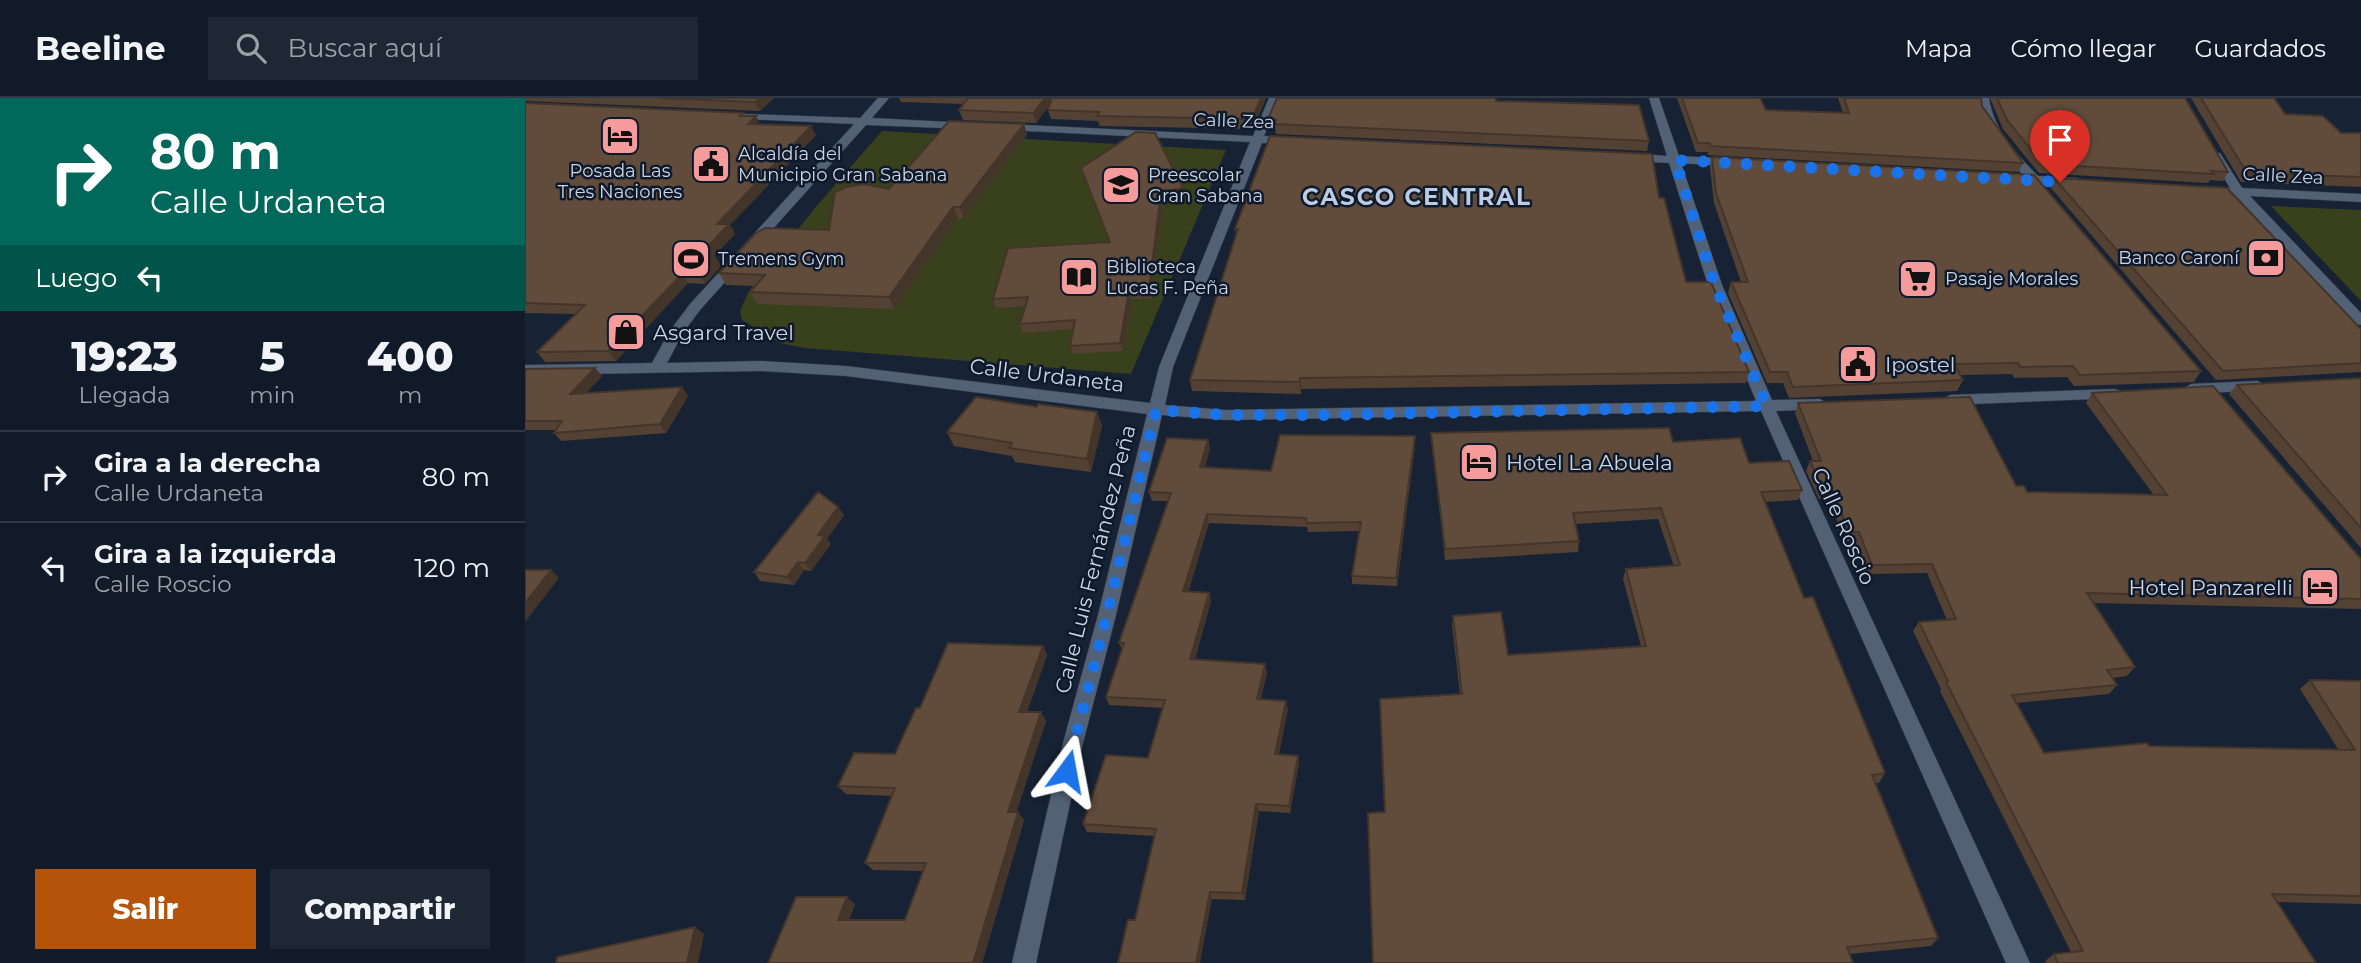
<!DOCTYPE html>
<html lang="es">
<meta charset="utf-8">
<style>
body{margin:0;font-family:Montserrat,sans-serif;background:#1e2734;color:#f1f3f6;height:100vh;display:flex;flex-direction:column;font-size:26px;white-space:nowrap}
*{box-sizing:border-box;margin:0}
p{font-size:23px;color:#9ca1a8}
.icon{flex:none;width:38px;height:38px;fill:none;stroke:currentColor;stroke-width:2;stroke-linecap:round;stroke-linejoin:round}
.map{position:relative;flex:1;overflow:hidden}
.drawer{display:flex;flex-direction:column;background:#111a28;width:525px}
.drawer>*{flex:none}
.top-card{background:#00695c;color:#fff;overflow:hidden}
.pin{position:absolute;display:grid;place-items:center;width:60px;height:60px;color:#fff;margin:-72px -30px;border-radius:50% 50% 50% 0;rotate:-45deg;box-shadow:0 0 7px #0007}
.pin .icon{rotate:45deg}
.me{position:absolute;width:77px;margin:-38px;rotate:13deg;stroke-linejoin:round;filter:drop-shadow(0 0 5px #0008)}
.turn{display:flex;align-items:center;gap:24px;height:147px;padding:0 35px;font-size:32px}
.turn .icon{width:91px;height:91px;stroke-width:2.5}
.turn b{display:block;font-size:49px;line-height:60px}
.then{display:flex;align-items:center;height:66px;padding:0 35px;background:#0003;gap:14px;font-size:26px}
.eta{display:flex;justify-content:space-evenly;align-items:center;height:119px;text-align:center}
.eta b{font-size:42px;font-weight:800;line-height:49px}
.primary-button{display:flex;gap:14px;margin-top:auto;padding:14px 35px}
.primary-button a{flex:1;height:80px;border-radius:0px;background:#b45309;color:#fff;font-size:28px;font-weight:800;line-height:80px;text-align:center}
.primary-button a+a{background:#1e2734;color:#f1f3f6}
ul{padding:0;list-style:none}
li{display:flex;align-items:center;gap:21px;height:91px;padding:0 35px;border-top:2px solid #303845}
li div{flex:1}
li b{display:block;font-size:26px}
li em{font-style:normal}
header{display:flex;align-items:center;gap:42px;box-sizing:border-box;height:98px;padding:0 35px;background:#111a28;border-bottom:2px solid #303845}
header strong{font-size:33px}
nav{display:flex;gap:38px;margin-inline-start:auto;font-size:24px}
.search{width:490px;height:63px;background:#1e2734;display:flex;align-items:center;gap:18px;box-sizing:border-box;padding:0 24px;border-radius:0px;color:#9ca1a8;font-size:26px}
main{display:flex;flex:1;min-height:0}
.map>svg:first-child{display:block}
.green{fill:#39401c}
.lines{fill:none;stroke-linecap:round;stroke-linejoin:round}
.street-casing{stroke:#333c4b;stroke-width:1}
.street{fill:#526175;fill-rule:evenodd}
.wall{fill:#534134}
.shaded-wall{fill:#44352a}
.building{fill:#614c3c;stroke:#44352a;stroke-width:2}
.route{stroke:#1a73e8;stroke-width:12;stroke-dasharray:0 21.6}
.labels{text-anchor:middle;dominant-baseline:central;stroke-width:5;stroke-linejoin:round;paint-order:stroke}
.far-street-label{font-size:18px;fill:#cdd5e1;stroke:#0e1a2b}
.far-poi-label{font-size:18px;fill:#cdd5e1;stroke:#0e1a2b;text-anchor:start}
.poi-label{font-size:21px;fill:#cdd5e1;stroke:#0e1a2b;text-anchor:start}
.street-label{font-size:21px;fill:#cdd5e1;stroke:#0e1a2b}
.far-district-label{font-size:23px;font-weight:bold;letter-spacing:2px;fill:#bbcce3;stroke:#0e1a2b}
</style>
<header>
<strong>Beeline</strong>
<div class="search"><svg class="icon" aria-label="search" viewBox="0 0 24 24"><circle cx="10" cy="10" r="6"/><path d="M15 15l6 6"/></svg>Buscar aquí</div>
<nav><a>Mapa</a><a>Cómo llegar</a><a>Guardados</a></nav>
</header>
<main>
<section class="drawer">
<div class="top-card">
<div class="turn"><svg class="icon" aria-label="right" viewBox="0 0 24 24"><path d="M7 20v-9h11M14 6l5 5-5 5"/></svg><div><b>80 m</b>Calle Urdaneta</div></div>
<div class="then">Luego<svg class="icon" aria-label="left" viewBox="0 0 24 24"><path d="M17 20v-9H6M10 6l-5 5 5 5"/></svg></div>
</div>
<div class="eta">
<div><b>19:23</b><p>Llegada</p></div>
<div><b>5</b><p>min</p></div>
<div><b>400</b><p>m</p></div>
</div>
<ul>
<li><svg class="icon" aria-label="right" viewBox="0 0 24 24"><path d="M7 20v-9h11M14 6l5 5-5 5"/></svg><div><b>Gira a la derecha</b><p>Calle Urdaneta</p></div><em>80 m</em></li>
<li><svg class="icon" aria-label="left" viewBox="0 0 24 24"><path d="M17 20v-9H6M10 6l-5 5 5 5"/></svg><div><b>Gira a la izquierda</b><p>Calle Roscio</p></div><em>120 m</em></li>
</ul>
<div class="primary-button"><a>Salir</a><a>Compartir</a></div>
</section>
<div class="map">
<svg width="1836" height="865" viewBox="0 0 1836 865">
<rect width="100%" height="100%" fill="#172335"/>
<path class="green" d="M357 33 701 52 606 276 280 250 255 245 217 222 215 213 224 193 290 110Z
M1746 108 1836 112V203Z"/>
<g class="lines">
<g class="street-casing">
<path id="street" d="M353 0H364L347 20 444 25 450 28 444 31 341 27 175 212 158 235 142 265 235 263 321 268 625 305 634 269 725 44 479 32 473 29 479 26 728 38 744 0H754L739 38 766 40 772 43 766 46 737 45 648 269 640 307 700 312 1231 303 1183 187 1144 65 1105 63 1099 59 1105 55 1142 58 1124 0H1134L1154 58 1210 61 1216 65 1210 69 1156 65 1197 187 1247 302 1295 301 1303 306 1295 311 1251 313 1505 865H1481L1236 313 700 322 637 317 591 517 558 645 511 865H487L538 645 573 517 622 316 321 278 235 273 0 277V267L127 265 144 234 165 206 329 26 196 20 192 19V15L335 20Z
M1454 0H1464C1469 33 1491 55 1513 78L1552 80 1558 84 1556 87 1519 86 1514 91 1506 85 1489 84V78H1499C1478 55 1457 32 1454 0Z
M1687 55H1695L1717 90 1836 96V104L1725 98 1836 215V227L1831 226 1710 97 1677 95 1675 92 1681 88 1705 90 1685 57Z
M1733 283 1741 288 1738 292 1666 296 1658 291 1666 286Z
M1589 291 1594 292 1597 296 1594 300 1425 307 1417 302 1425 297Z"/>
</g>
<use href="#street" class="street"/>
</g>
<path class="wall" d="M0 0H249L235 13 0 3Z
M374 0H741L728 31 575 28 573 23 526 21 523 12 524 7 511 25 438 22 434 12 438 6 376 4Z
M1152 0H1235L1241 12 1318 15 1313 0H1456L1457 8 1498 65 1493 74 1183 57V54H1171Z
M1465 0H1660L1703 74 1698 83 1685 82 1683 85 1514 75 1478 31Z
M1666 0H1749L1760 16 1816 35H1836V89L1716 84Z
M971 3 1124 43 1122 53 751 36 750 31H744L743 21Z
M0 5 220 18 235 26 291 37 205 127 210 136 187 160 190 158 196 168 180 186 163 185 91 263 20 264 12 254 50 216 0 215Z
M499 26 502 37 439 120H433L370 211 232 206 225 194 231 188 201 187 194 175 304 132 364 91Z
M1187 59 1676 273 1669 284 1549 288 1542 279 1489 280 1487 276 1435 277 1438 282 1432 293 1264 300 1258 285H1242L1203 195 1206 184H1216L1189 105 1185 69Z
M556 70 658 90 659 98 638 102 626 200 607 201 598 253 548 256 545 248 548 231 498 235 495 226 500 208 471 210 468 201 584 144Z
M1529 80 1836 231V274L1691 282 1525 89Z
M1134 100 1161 184 1224 274 1221 285 776 291V296L667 293 665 282 711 136 710 131Z
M70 270 77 278 61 295 163 298 141 335 36 343 29 335 30 332H0V271Z
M1836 280V450L1704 296 1712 287Z
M1567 295 1836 461V511L1568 505 1610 569 1602 578 1587 580 1592 587 1584 596 1491 605 1519 655 1624 648 1813 651 1775 591 1785 582 1836 583V806L1752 804 1791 865H1521L1520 863 1529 856 1546 854 1415 593 1416 591 1388 533 1394 524 1422 522 1402 475 1343 476 1330 443H1320L1303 400 1294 401 1281 373 1285 363H1288L1270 315 1273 305 1491 388 1502 394 1628 396 1561 305Z
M577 327 566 374 490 364 487 358 429 348 422 334Z
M906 335 1148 344 1224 365 1277 392 1273 402 1240 404 1279 500 1360 675 1354 685H1351L1413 840 1406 848 1325 856 860 714 935 596 927 528 928 518 983 557 1116 548 1098 481 1101 471 1149 468 1133 421 1051 426 1054 443 1053 454 920 462 907 346Z
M890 338V347L872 488 827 486V478L834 433 783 434 782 429 684 425 663 494 684 495 686 503 670 561 742 574 736 601 763 611 754 656 774 665 765 715 734 713 720 802 687 801 610 822 630 738 562 734 558 726 623 660 638 610 584 607 581 599 597 551 594 545 643 403H627L624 394 683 342 685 350 680 369 746 373Z
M313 409 319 417 302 441 306 446 286 473 279 472 269 487 235 483 229 474Z
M518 548 522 557 502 614H516L521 623 491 714 499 722 457 865H243L330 806 324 822H380L398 773 348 772 340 765 367 698 321 696 313 688 370 656 395 610Z"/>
<path class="shaded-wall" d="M235 0H249L235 13 230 4Z
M520 0H530L511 25 508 15Z
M736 0H741L728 31 727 21Z
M231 18 235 27 223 26Z
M499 26 502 37 439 120 435 109Z
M286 28 291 37 205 127 210 136 172 176H159L192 126Z
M658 90 659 98 638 102 626 200 624 191 636 94Z
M428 109 433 120 370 211 364 199Z
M190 158 196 168 180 186 174 176Z
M157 176 163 185 91 263 83 253Z
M604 192 607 201 598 253 595 245Z
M70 270 77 278 52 304 45 296Z
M775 280 776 291V296L774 284Z
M157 289 163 298 141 335 135 326Z
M572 314 577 327 566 374 562 361Z
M890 338V347L872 488 871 480Z
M683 342 685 350 678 378 675 369Z
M313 409 319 417 302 441 306 446 286 473 280 465 293 437Z
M682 416 684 425 661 502 658 493Z
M273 464 279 472 269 487 262 479Z
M26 472 34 480 0 524V505Z
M684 495 686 503 667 570 665 561Z
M518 548 522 557 499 622 494 614Z
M740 566 742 574 734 609 732 601Z
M761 603 763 611 752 664 750 656Z
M516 614 521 623 489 722 483 714Z
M773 658 774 665 765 715 764 708Z
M731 706 734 713 720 802 717 795Z
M493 714 499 722 457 865H448Z
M685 794 687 801 675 865H671Z
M322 799 330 806 321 830 313 822Z
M170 829 179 836 173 865H162Z"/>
<path class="building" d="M134 0H235L230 4Z
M443 0H520L508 15 434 12Z
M527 0H736L727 21 572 18 575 14 523 12Z
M752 0H971V3L1114 7 1124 43 749 26 751 22 743 21Z
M1157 0H1235L1241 12 1324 15 1319 0H1456L1457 8 1498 65 1185 48V45H1173Z
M1472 0H1660L1703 74 1686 73 1689 76 1518 66 1482 22Z
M1676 0H1749L1760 16 1798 18 1816 35H1836V79L1722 75Z
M0 5 218 15 215 18H231L223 26 286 28 192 126H204L158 175 190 158 174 176H157L83 253 12 254 60 207 0 205Z
M424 23 499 26 435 109H428L364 199 225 194 240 177 194 175 231 135 240 130 304 132 310 94 321 89 339 86 364 91Z
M611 34 630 35 658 90 636 94 624 191 604 192 595 245 545 248 550 222 495 226 503 199 468 201 483 150 585 144 556 70Z
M745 38 1127 56 1134 100H1139L1161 184H1186L1224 274 775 280 774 284 665 282 713 131H710Z
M1187 59 1509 77 1676 273 1555 277 1548 268 1495 269 1493 265 1429 266 1438 282 1268 289 1262 274H1245L1206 184H1223L1191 95Z
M1529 80 1702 90 1836 231V265L1698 273Z
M70 270 45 296 157 289 135 326 29 335 37 323H0V271Z
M1836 280V430L1712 287Z
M1688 288 1836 461V501L1562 495 1610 569 1582 572 1592 587 1487 597 1519 655 1622 645 1624 648 1830 652 1785 582 1836 583V798L1747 796 1791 865H1533L1529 856 1558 853 1421 584 1423 583 1394 524 1431 521 1407 466 1347 467 1334 434H1324L1307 391H1298L1285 363H1296L1273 305 1445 299 1491 388H1499L1502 394 1642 397 1567 295Z
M451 299 512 309 513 306 572 314 562 361 484 350 487 345 422 334Z
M1144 330 1148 344 1215 340 1224 365 1264 363 1277 392 1236 394 1279 500 1288 499 1360 675 1347 677 1413 840 1322 849 1328 865H848L843 715 860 714 855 601 937 596 928 518 976 514 983 557 1121 548 1101 471 1155 467 1136 410 1048 415 1054 443 920 451 906 335Z
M755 337 890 338 871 480 827 478 836 424 782 425 781 420 682 416 658 493 684 495 665 561 740 566 732 601 761 603 750 656 773 658 764 708 731 706 717 795 685 794 671 865H593L603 822H610L631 731 558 726 581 657 623 660 640 602 581 599 599 545H594L646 395 624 394 642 340 683 342 675 369 746 373Z
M293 394 313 409 293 437 300 438 280 465 273 464 262 479 229 474Z
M0 472H26L0 505Z
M423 545 518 548 494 614H516L483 714H493L448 865H243L271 799H322L313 822H380L401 765H340L370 690 313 688 329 655 370 656 391 610H395Z
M170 829 162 865H31L32 859Z"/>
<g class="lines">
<path class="route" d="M542 673 582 517 631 312 700 317H803L1242 308 1190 187 1150 62 1535 84"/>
</g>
<defs>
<g id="hotel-square" transform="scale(2.0125)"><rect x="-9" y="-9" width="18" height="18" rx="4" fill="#f59b9b" stroke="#0e1a2b"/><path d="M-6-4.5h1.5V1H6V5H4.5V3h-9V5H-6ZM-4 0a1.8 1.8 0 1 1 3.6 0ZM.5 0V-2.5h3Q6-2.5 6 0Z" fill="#111"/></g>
<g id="civic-square" transform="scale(2.0125)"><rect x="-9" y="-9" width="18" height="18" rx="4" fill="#f59b9b" stroke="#0e1a2b"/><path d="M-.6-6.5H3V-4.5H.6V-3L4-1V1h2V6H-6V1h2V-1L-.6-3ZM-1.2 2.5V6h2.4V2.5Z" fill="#111"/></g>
<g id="school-square" transform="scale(2.0125)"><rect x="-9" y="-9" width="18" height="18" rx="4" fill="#f59b9b" stroke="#0e1a2b"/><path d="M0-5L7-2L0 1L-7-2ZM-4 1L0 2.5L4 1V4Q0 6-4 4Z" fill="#111"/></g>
<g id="bank-square" transform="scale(2.0125)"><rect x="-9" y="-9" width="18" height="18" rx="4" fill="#f59b9b" stroke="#0e1a2b"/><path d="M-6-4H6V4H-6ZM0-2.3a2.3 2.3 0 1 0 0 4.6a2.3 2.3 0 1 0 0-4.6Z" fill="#111"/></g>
<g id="stadium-square" transform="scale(2.0125)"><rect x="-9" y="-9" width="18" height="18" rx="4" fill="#f59b9b" stroke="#0e1a2b"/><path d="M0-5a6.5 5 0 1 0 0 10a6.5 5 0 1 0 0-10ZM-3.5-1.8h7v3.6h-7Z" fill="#111"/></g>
<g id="library-square" transform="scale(2.0125)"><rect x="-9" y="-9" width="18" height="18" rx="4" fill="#f59b9b" stroke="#0e1a2b"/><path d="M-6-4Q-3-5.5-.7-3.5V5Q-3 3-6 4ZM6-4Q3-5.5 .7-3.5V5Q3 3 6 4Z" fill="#111"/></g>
<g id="supermarket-square" transform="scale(2.0125)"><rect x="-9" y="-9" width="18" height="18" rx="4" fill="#f59b9b" stroke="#0e1a2b"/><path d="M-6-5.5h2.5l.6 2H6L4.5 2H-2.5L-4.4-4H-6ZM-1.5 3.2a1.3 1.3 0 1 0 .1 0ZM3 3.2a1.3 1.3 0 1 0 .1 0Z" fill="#111"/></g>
<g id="shop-square" transform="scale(2.0125)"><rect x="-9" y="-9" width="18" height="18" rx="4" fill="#f59b9b" stroke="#0e1a2b"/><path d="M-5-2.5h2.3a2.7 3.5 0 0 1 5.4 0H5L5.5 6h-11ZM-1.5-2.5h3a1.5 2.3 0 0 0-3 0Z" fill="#111"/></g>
</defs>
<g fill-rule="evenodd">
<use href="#hotel-square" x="95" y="38"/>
<use href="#civic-square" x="186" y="66"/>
<use href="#school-square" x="596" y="87"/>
<use href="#bank-square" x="1741" y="160"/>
<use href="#stadium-square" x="166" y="161"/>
<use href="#library-square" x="554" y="179"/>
<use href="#supermarket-square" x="1393" y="181"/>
<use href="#shop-square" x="101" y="234"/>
<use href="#civic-square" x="1333" y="266"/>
<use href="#hotel-square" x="954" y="364"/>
<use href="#hotel-square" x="1795" y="489"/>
</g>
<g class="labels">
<g class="far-street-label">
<text transform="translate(709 23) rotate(2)">Calle Zea</text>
<text transform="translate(1758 78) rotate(3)">Calle Zea</text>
</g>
<g class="far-poi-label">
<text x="213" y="56">Alcaldía del<tspan x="213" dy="21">Municipio Gran Sabana</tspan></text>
<text x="95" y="73" text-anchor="middle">Posada Las<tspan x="95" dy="21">Tres Naciones</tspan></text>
<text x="623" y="77">Preescolar<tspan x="623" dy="21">Gran Sabana</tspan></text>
<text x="1714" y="160" text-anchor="end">Banco Caroní</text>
<text x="193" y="161">Tremens Gym</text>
<text x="581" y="169">Biblioteca<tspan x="581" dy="21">Lucas F. Peña</tspan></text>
<text x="1420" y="181">Pasaje Morales</text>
</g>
<g class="poi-label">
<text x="128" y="234">Asgard Travel</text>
<text x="1360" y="266">Ipostel</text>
<text x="981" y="364">Hotel La Abuela</text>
<text x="1768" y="489" text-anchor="end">Hotel Panzarelli</text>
</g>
<g class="street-label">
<text transform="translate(522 277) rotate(7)">Calle Urdaneta</text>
<text transform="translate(1319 428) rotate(66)">Calle Roscio</text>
<text transform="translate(570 461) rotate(-76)">Calle Luis Fernández Peña</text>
</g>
<g class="far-district-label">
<text x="892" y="99">CASCO CENTRAL</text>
</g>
</g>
</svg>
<div class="pin" style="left:1535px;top:84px;background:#d93025"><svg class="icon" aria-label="arrive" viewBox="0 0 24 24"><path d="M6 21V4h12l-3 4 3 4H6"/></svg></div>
<svg class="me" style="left:542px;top:673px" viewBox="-20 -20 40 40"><path d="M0-17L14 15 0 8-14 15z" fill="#1a73e8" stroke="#fff" stroke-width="4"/></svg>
</div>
</main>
